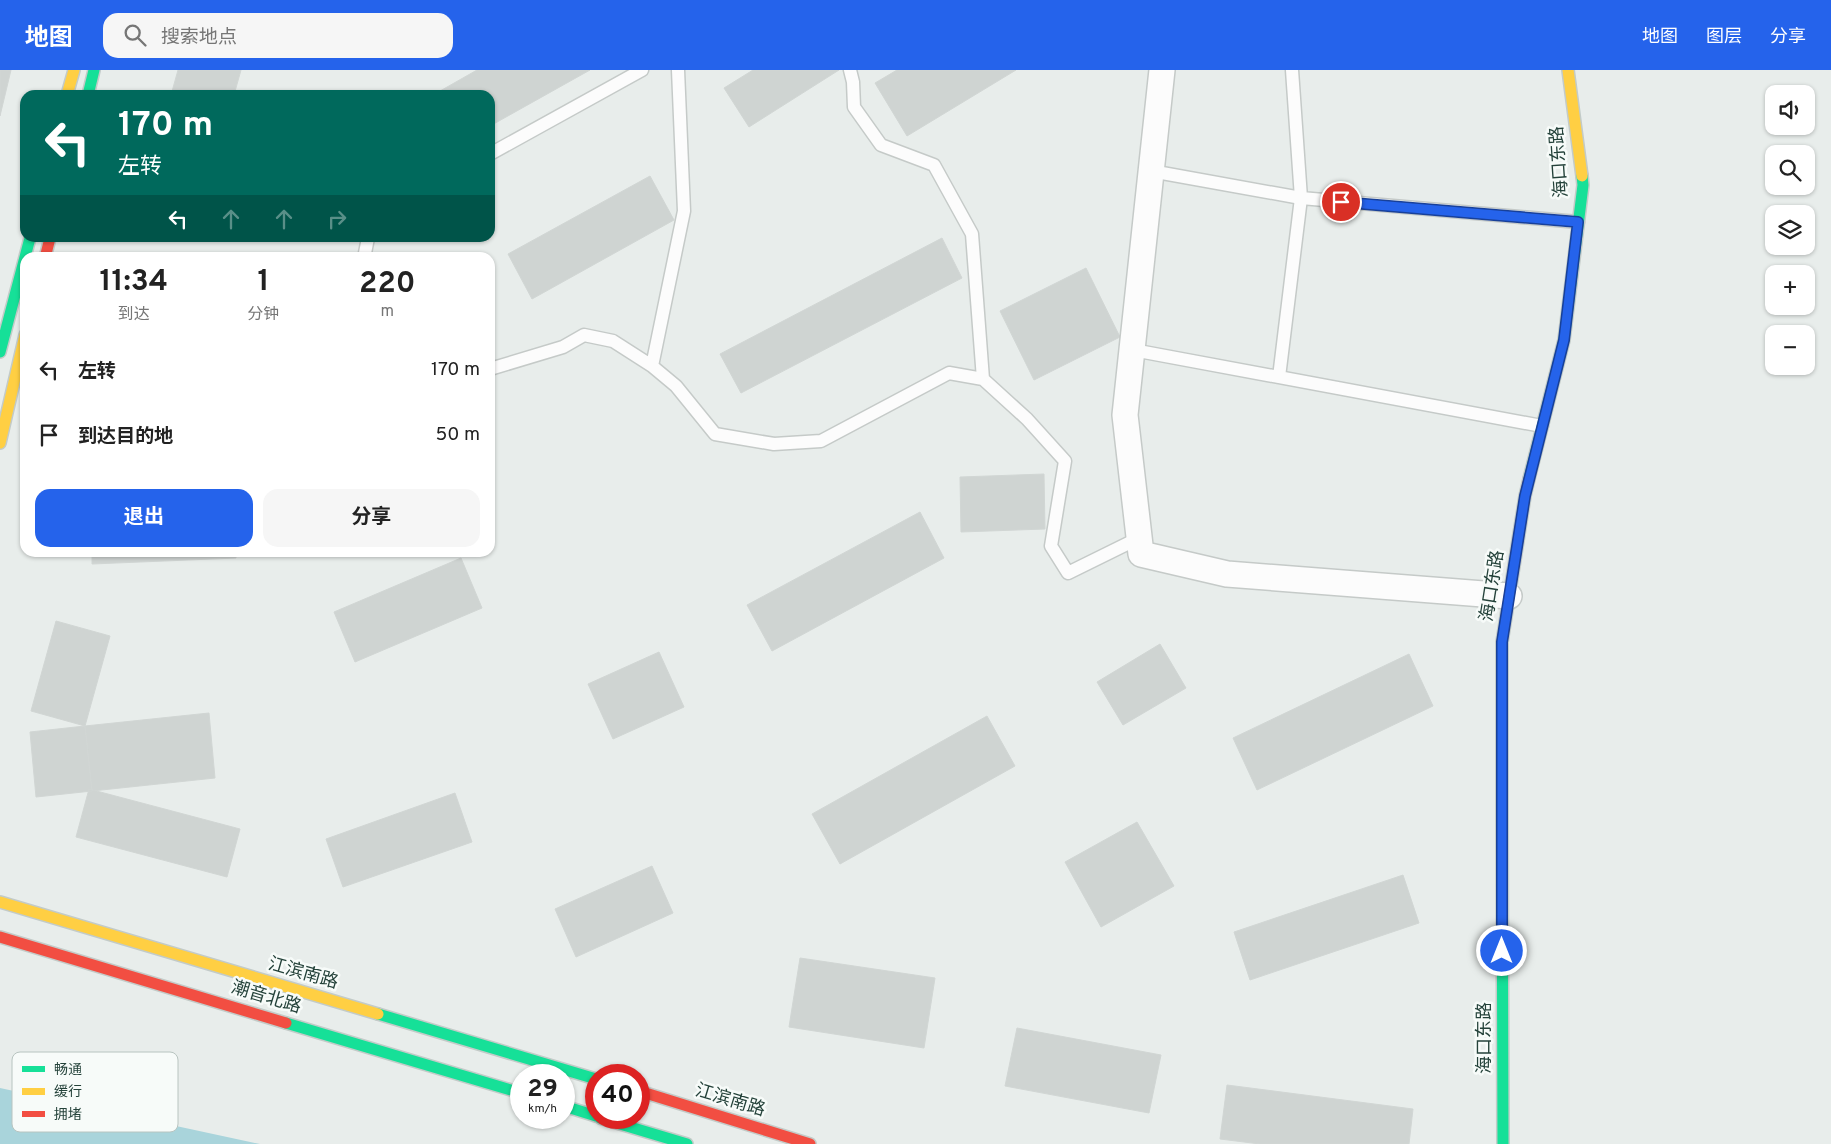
<!DOCTYPE html>
<html lang="zh">
<meta charset="utf-8">
<style>
body{margin:0;font-family:Overpass,"Noto Sans SC",sans-serif;background:#f6f6f6;color:#222;height:100vh;display:flex;flex-direction:column;font-size:19px;white-space:nowrap}
*{box-sizing:border-box;margin:0}
p{font-size:16px;color:#767676}
.icon{flex:none;width:28px;height:28px;fill:none;stroke:currentColor;stroke-width:2;stroke-linecap:round;stroke-linejoin:round}
.map{position:relative;flex:1;overflow:hidden}
.sheet{position:absolute;left:20px;top:182px;width:475px;height:305px;display:flex;flex-direction:column;background:#fff;border-radius:15px;box-shadow:0 1px 4px #0004}
.sheet>*{flex:none}
.banner{position:absolute;left:20px;top:20px;width:475px;height:152px;border-radius:15px;box-shadow:0 1px 4px #0004;background:#00695c;color:#fff;overflow:hidden}
.controls{position:absolute;left:1765px;top:15px;display:grid;gap:10px}
.controls a{display:grid;place-items:center;width:50px;height:50px;border-radius:10px;background:#fff;box-shadow:0 1px 4px #0004;font-size:25px}
.speed{position:absolute;left:510px;top:994px;display:flex;gap:10px;font-size:25px;font-weight:700;text-align:center}
.speed>*{display:grid;place-content:center;width:65px;height:65px;border-radius:50%;background:#fff;box-shadow:0 1px 4px #0004;line-height:1}
.speed small{font-size:12px;font-weight:400}
.speed .limit{border:8px solid #d22;background:#fff;color:#111}
.pin{position:absolute;display:grid;place-items:center;width:42px;height:42px;color:#fff;margin:-21px;border:2px solid #fff;border-radius:50%;box-shadow:0 1px 5px #0007}
.me{position:absolute;width:55px;margin:-28px;rotate:0deg;stroke-linejoin:round;filter:drop-shadow(0 0 4px #0008)}
.turn{display:flex;align-items:center;gap:18px;height:105px;padding:0 15px;font-size:22px}
.turn .icon{width:65px;height:65px;stroke-width:2.5}
.turn b{display:block;font-size:35px;line-height:42px}
.lanes{display:flex;align-items:center;height:48px;padding:0 15px;background:#0003;justify-content:center;gap:25px;direction:ltr}
.lanes .off{opacity:.35}
.eta{display:flex;justify-content:space-evenly;align-items:center;height:85px;text-align:center}
.eta b{font-size:30px;font-weight:700;line-height:35px}
.button{display:flex;gap:10px;margin-top:auto;padding:10px 15px}
.button a{flex:1;height:58px;border-radius:15px;background:#2563eb;color:#fff;font-size:20px;font-weight:700;line-height:58px;text-align:center}
.button a+a{background:#f6f6f6;color:#222}
ul{padding:0;list-style:none}
li{display:flex;align-items:center;gap:15px;height:65px;padding:0 15px}
li div{flex:1}
li b{display:block;font-size:19px}
li em{font-style:normal}
header{display:flex;align-items:center;gap:30px;box-sizing:border-box;height:70px;padding:0 25px;background:#2563eb;color:#fff}
header strong{font-size:24px}
nav{display:flex;gap:28px;margin-inline-start:auto;font-size:18px}
.search{width:350px;height:45px;background:#f6f6f6;display:flex;align-items:center;gap:12px;box-sizing:border-box;padding:0 18px;border-radius:15px;color:#767676;font-size:19px}
.map>svg:first-child{display:block}
.water{fill:#a9d4db}
.building{fill:#cfd4d2;stroke:#d1d6d4}
.lines{fill:none;stroke-linecap:round;stroke-linejoin:round}
.lane-casing{stroke:#c5cac8;stroke-width:15}
.street-casing{stroke:#c5cac8;stroke-width:28}
.fast-casing{stroke:#c3cbc8;stroke-width:14}
.slow-casing{stroke:#c3cbc8;stroke-width:14}
.jam-casing{stroke:#c3cbc8;stroke-width:14}
.lane{stroke:#fcfcfc;stroke-width:12}
.street{stroke:#fcfcfc;stroke-width:25}
.fast{stroke:#16e098;stroke-width:11}
.slow{stroke:#ffcf43;stroke-width:11}
.jam{stroke:#f24e42;stroke-width:11}
.route-casing{stroke:#184099;stroke-width:12}
.route{stroke:#2563eb;stroke-width:9}
.labels{text-anchor:middle;dominant-baseline:central;stroke-width:5;stroke-linejoin:round;paint-order:stroke}
.street-label{font-size:18px;fill:#24423a;stroke:#f7fbf9}
.key{fill:#f7fbf9;stroke:#b8c4c0;stroke-width:1}
.key-label{font-size:14px;fill:#24423a}
</style>
<header>
<strong>地图</strong>
<div class="search"><svg class="icon" aria-label="search" viewBox="0 0 24 24"><circle cx="10" cy="10" r="6"/><path d="M15 15l6 6"/></svg>搜索地点</div>
<nav><a>地图</a><a>图层</a><a>分享</a></nav>
</header>
<div class="map">
<svg width="1831" height="1074" viewBox="0 0 1831 1074">
<rect width="100%" height="100%" fill="#e8edeb"/>
<path class="water" d="M0 1018 260 1074H0Z"/>
<path class="building" d="M0 0H11L0 46Z
M178 0H241L234 25H171Z
M477 0H590L490 56V25H433Z
M753 0H839L749 57 724 18Z
M897 0H1016L907 66 875 13Z
M650 106 674 150 532 229 508 184Z
M942 168 962 208 741 323 720 284Z
M320 184V188H272Z
M1086 198 1120 267 1034 310 1000 241Z
M1044 404 1045 459 961 462 960 407Z
M920 442 944 488 772 581 747 535Z
M92 482H236V488L92 494Z
M461 488 482 538 355 592 334 542Z
M56 551 110 566 85 656 31 641Z
M1160 574 1186 618 1123 655 1097 612Z
M659 582 684 637 613 669 588 614Z
M1409 584 1433 636 1257 720 1233 668Z
M209 643 215 708 92 721 85 656Z
M987 646 1015 696 840 794 812 744Z
M85 656 92 721 36 727 30 662Z
M89 719 240 759 227 807 76 767Z
M455 723 472 772 343 817 326 769Z
M1137 752 1174 816 1101 857 1065 792Z
M652 796 673 843 576 887 555 839Z
M1403 805 1419 853 1250 910 1234 862Z
M800 888 935 908 924 978 789 957Z
M1017 958 1161 985 1149 1043 1005 1016Z
M1227 1015 1413 1039 1409 1074H1260L1220 1069Z"/>
<g class="lines">
<g class="lane-casing">
<path id="lane" d="M850 0 853 12 854 37 881 75 934 95 972 164 983 309 1027 349 1065 391 1051 476 1068 503 1139 468
M490 84 642 0
M1151 101 1301 128 1578 152
M364 188 368 168
M1133 280 1542 356
M652 296 684 141 678 0
M490 299 563 277 584 265 613 271 652 296 676 316 715 364 774 374 821 371 949 303 983 309
M1279 307 1301 128 1292 0"/>
</g>
<g class="street-casing">
<path id="street" d="M1162 0 1125 345 1141 484 1227 504 1509 526"/>
</g>
<g class="fast-casing">
<path id="fast" d="M88 25 94 0
M0 282 30 168
M1529 409 1564 270 1583 115 1582 106
M1502 745 1503 1074
M378 944 596 1009
M286 953 521 1023
M564 1036 596 1046
M600 1048 687 1074"/>
</g>
<g class="slow-casing">
<path id="slow" d="M1568 0 1582 106
M67 25 74 0
M0 373 25 265
M0 832 378 944"/>
</g>
<g class="jam-casing">
<path id="jam" d="M45 188 50 168
M1502 745V572L1525 426 1529 409
M0 867 286 953
M639 1021 810 1074"/>
</g>
<use href="#lane" class="lane"/>
<use href="#street" class="street"/>
<use href="#fast" class="fast"/>
<use href="#slow" class="slow"/>
<use href="#jam" class="jam"/>
</g>
<g class="lines">
<g class="route-casing">
<path id="route" d="M1341 132 1578 152 1564 270 1525 426 1502 572V881"/>
</g>
<use href="#route" class="route"/>
</g>
<g class="labels">
<g class="street-label">
<text transform="translate(1560 92) rotate(-94)">海口东路</text>
<text transform="translate(1493 516) rotate(-81)">海口东路</text>
<text transform="translate(303 904) rotate(16)">江滨南路</text>
<text transform="translate(266 928) rotate(17)">潮音北路</text>
<text transform="translate(1485 968) rotate(-90)">海口东路</text>
<text transform="translate(730 1031) rotate(17)">江滨南路</text>
</g>
</g>
<rect x="12" y="982" width="166" height="80" rx="8" class="key"/>
<rect x="22" y="996" width="23" height="6" fill="#16e098"/>
<rect x="22" y="1018" width="23" height="7" fill="#ffcf43"/>
<rect x="22" y="1041" width="23" height="6" fill="#f24e42"/>
<g class="key-label">
<text x="54" y="1004">畅通</text>
<text x="54" y="1026">缓行</text>
<text x="54" y="1049">拥堵</text>
</g>
</svg>
<div class="controls">
<a><svg class="icon" aria-label="sound" viewBox="0 0 24 24"><path d="M4 9h4l5-4v14l-5-4H4zM17 9q2 3 0 6"/></svg></a>
<a><svg class="icon" aria-label="search" viewBox="0 0 24 24"><circle cx="10" cy="10" r="6"/><path d="M15 15l6 6"/></svg></a>
<a><svg class="icon" aria-label="layers" viewBox="0 0 24 24"><path d="M12 4l9 5-9 5-9-5zM3 14l9 5 9-5"/></svg></a>
<a>+</a>
<a>−</a>
</div>
<div class="speed"><div>29<small>km/h</small></div><div class="limit">40</div></div>
<div class="pin" style="left:1341px;top:132px;background:#d93025"><svg class="icon" aria-label="arrive" viewBox="0 0 24 24"><path d="M6 21V4h12l-3 4 3 4H6"/></svg></div>
<svg class="me" style="left:1502px;top:881px" viewBox="-20 -20 40 40"><circle r="17" fill="#2563eb" stroke="#fff" stroke-width="3"/><path d="M0-11L8 9 0 5-8 9z" fill="#fff"/></svg>
<div class="banner">
<div class="turn"><svg class="icon" aria-label="left" viewBox="0 0 24 24"><path d="M17 20v-9H6M10 6l-5 5 5 5"/></svg><div><b>170 m</b>左转</div></div>
<div class="lanes"><svg class="icon" aria-label="left" viewBox="0 0 24 24"><path d="M17 20v-9H6M10 6l-5 5 5 5"/></svg><svg class="icon off" aria-label="ahead" viewBox="0 0 24 24"><path d="M12 20V5M6 11l6-6 6 6"/></svg><svg class="icon off" aria-label="ahead" viewBox="0 0 24 24"><path d="M12 20V5M6 11l6-6 6 6"/></svg><svg class="icon off" aria-label="right" viewBox="0 0 24 24"><path d="M7 20v-9h11M14 6l5 5-5 5"/></svg></div>
</div>
<section class="sheet">
<div class="eta">
<div><b>11:34</b><p>到达</p></div>
<div><b>1</b><p>分钟</p></div>
<div><b>220</b><p>m</p></div>
</div>
<ul>
<li><svg class="icon" aria-label="left" viewBox="0 0 24 24"><path d="M17 20v-9H6M10 6l-5 5 5 5"/></svg><div><b>左转</b></div><em>170 m</em></li>
<li><svg class="icon" aria-label="arrive" viewBox="0 0 24 24"><path d="M6 21V4h12l-3 4 3 4H6"/></svg><div><b>到达目的地</b></div><em>50 m</em></li>
</ul>
<div class="button"><a>退出</a><a>分享</a></div>
</section>
</div>
